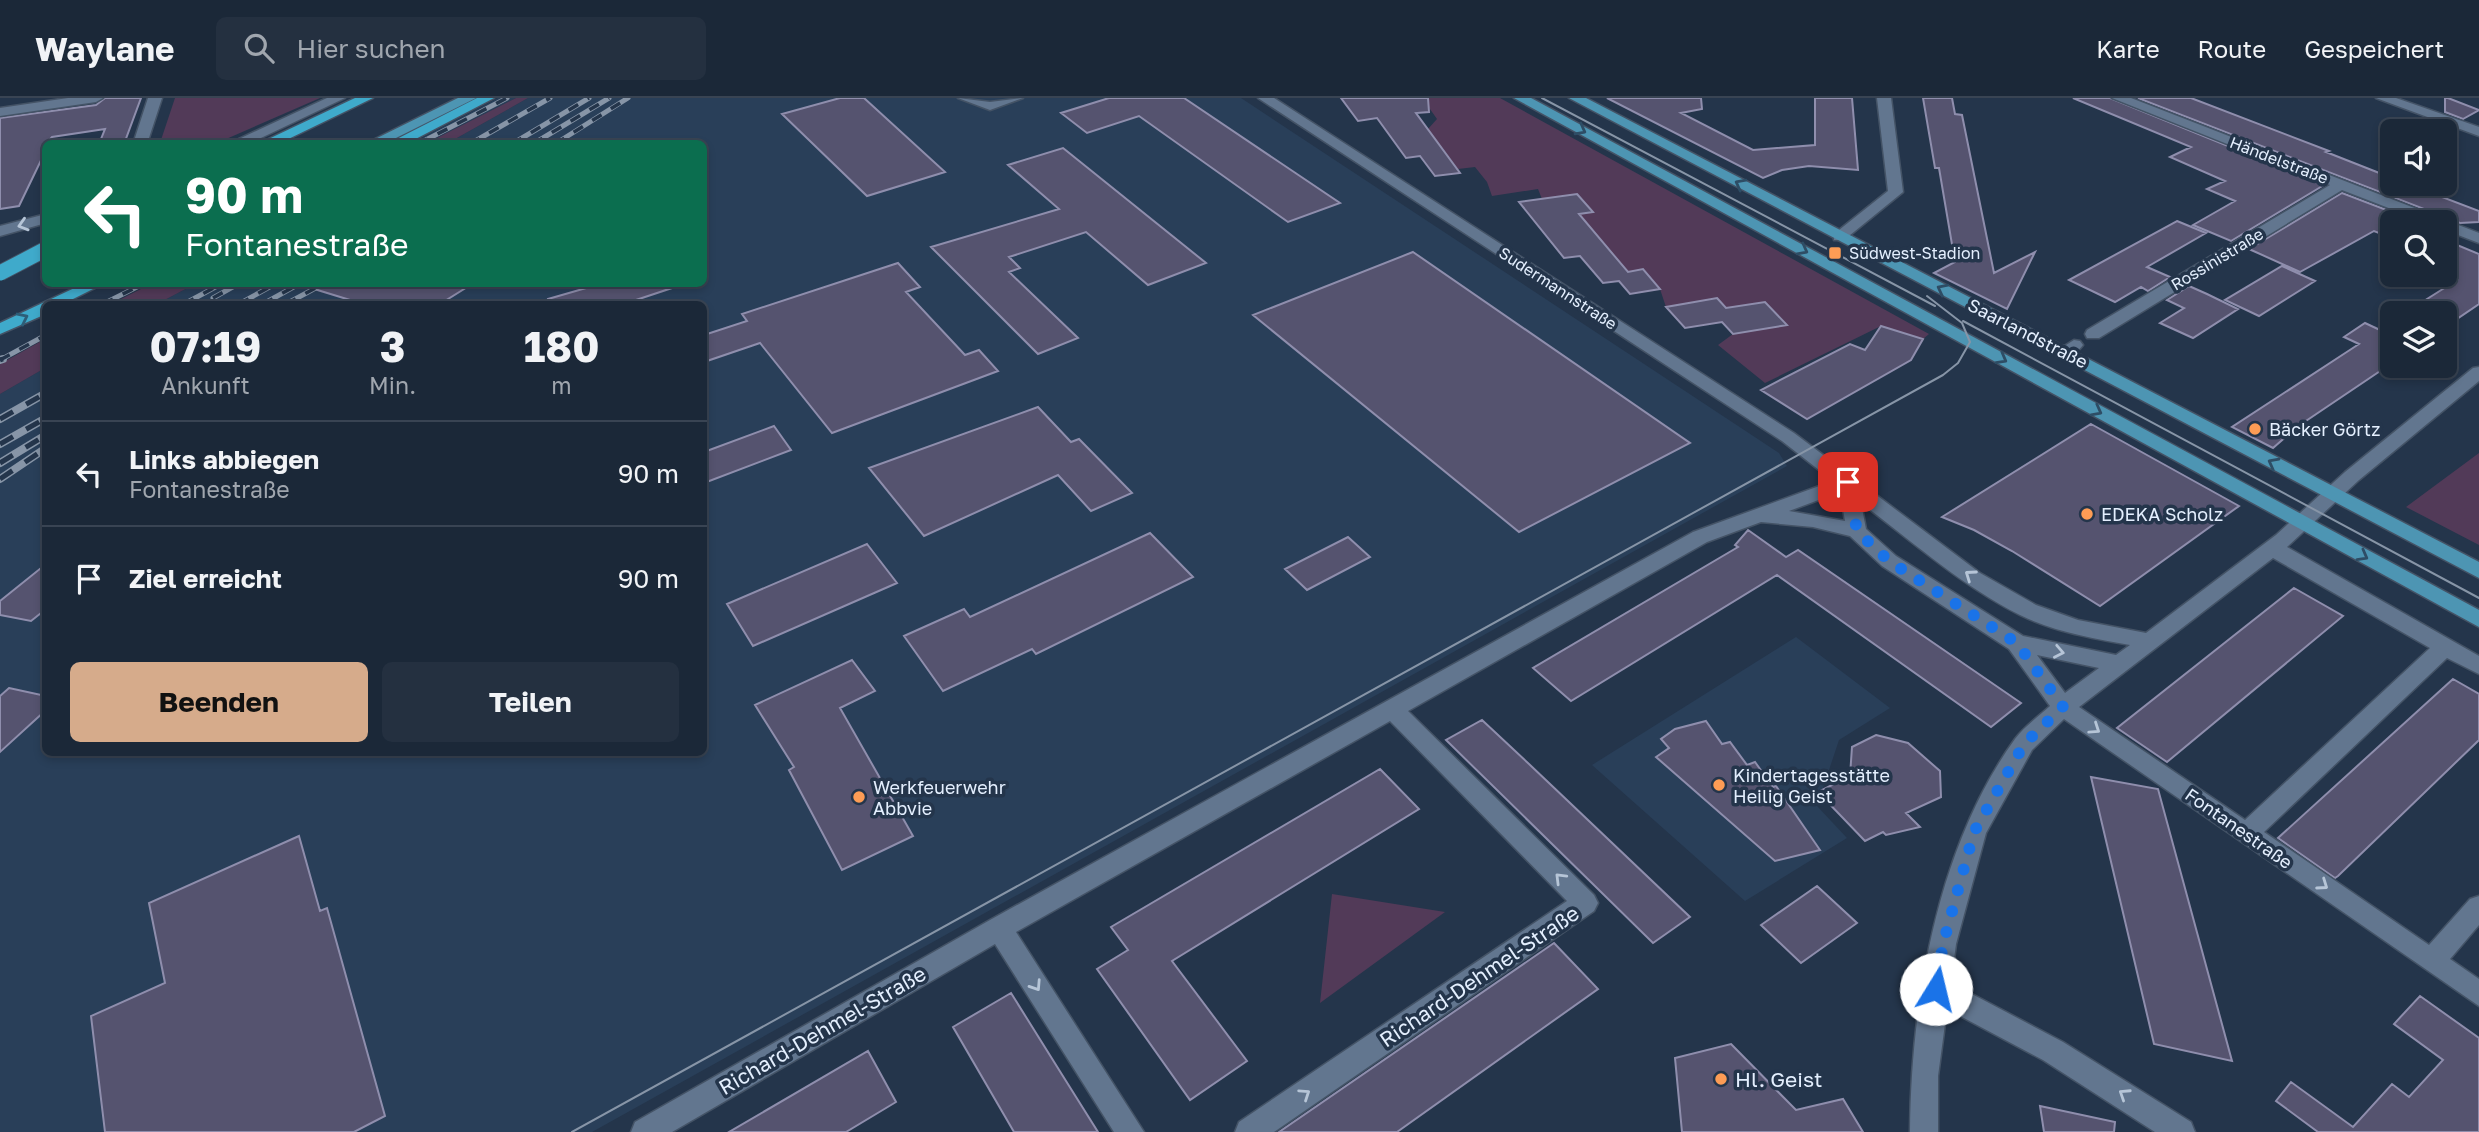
<!DOCTYPE html>
<html lang="de">
<meta charset="utf-8">
<style>
body{margin:0;font-family:"Golos Text",sans-serif;background:#243040;color:#f1f3f6;height:100vh;display:flex;flex-direction:column;font-size:26px;white-space:nowrap}
*{box-sizing:border-box;margin:0}
p{font-size:23px;color:#a0a6ae}
.icon{flex:none;width:38px;height:38px;fill:none;stroke:currentColor;stroke-width:2;stroke-linecap:round;stroke-linejoin:round}
.map{position:relative;flex:1;overflow:hidden}
.panel{position:absolute;left:42px;top:203px;width:665px;height:455px;display:flex;flex-direction:column;background:#1b2838;border-radius:10px;box-shadow:0 4px 10px #0003,0 0 0 2px #394453}
.panel>*{flex:none}
.guide{position:absolute;left:42px;top:42px;width:665px;height:147px;border-radius:10px;box-shadow:0 4px 10px #0003,0 0 0 2px #394453;background:#0b6e4f;color:#fff;overflow:hidden}
.tools{position:absolute;left:2380px;top:21px;display:grid;gap:14px}
.tools a{display:grid;place-items:center;width:77px;height:77px;border-radius:10px;background:#1b2838;box-shadow:0 4px 10px #0003,0 0 0 2px #394453;font-size:35px}
.pin{position:absolute;display:grid;place-items:center;width:60px;height:60px;color:#fff;margin:-30px;border-radius:14px;box-shadow:0 4px 10px #0006}
.me{position:absolute;width:77px;margin:-38px;rotate:9deg;stroke-linejoin:round;filter:drop-shadow(0 0 5px #0008)}
.turn{display:flex;align-items:center;gap:24px;height:147px;padding:0 28px;font-size:32px}
.turn .icon{width:91px;height:91px;stroke-width:2.5}
.turn b{display:block;font-size:49px;line-height:60px}
.eta{display:flex;justify-content:space-evenly;align-items:center;height:119px;text-align:center}
.eta b{font-size:42px;font-weight:700;line-height:49px}
.action{display:flex;gap:14px;margin-top:auto;padding:14px 28px}
.action a{flex:1;height:80px;border-radius:10px;background:#d6ab8b;color:#111;font-size:28px;font-weight:700;line-height:80px;text-align:center}
.action a+a{background:#243040;color:#f1f3f6}
ul{padding:0;list-style:none}
li{display:flex;align-items:center;gap:21px;height:105px;padding:0 28px;border-top:2px solid #394453}
li div{flex:1}
li b{display:block;font-size:26px}
li em{font-style:normal}
header{display:flex;align-items:center;gap:42px;box-sizing:border-box;height:98px;padding:0 35px;background:#1b2838;border-bottom:2px solid #394453}
header strong{font-size:33px}
nav{display:flex;gap:38px;margin-inline-start:auto;font-size:24px}
.search{width:490px;height:63px;background:#243040;display:flex;align-items:center;gap:18px;box-sizing:border-box;padding:0 24px;border-radius:10px;color:#a0a6ae;font-size:26px}
.map>svg:first-child{display:block}
.built{fill:#293f59}
.green{fill:#523a58}
.building{fill:#55536f;stroke:#8f8ead;stroke-width:2}
.lines{fill:none;stroke-linecap:round;stroke-linejoin:round}
.minor-casing{stroke:#445366;stroke-width:3}
.major-casing{stroke:#445366;stroke-width:3}
.highway-casing{stroke:#445366;stroke-width:3}
.minor{fill:#62768f;fill-rule:evenodd}
.major{fill:#4d95b3;fill-rule:evenodd}
.highway{fill:#3faacb;fill-rule:evenodd}
.tram{stroke:#8795a7;stroke-width:2}
.rail-far1-casing{stroke:#8795a7;stroke-width:5}
.rail-casing{stroke:#8795a7;stroke-width:8}
.rail-far1{stroke:#24354b;stroke-width:3.5;stroke-dasharray:11;stroke-linecap:butt}
.rail{stroke:#24354b;stroke-width:5;stroke-dasharray:15;stroke-linecap:butt}
.highway-bridge-casing{stroke:#445366;stroke-width:17;stroke-linecap:butt}
.highway-bridge{stroke:#3faacb;stroke-width:15}
.oneway{stroke:#2e4d65}
.oneway2{stroke:#b6c5d7}
.oneway3{stroke:#2d5e78}
.route{stroke:#1a73e8;stroke-width:12;stroke-dasharray:0 21.6}
.poi-dot{fill:#fd9c55;stroke:#24354b;stroke-width:2.5}
.labels{text-anchor:middle;dominant-baseline:central;stroke-width:7;stroke-linejoin:round;paint-order:stroke}
.far-street-label{font-size:16px;fill:#e4effe;stroke:#24354b}
.far-poi-label{font-size:16px;fill:#e4effe;stroke:#24354b;text-anchor:start}
.street-label{font-size:18px;fill:#e4effe;stroke:#24354b}
.poi-label{font-size:18px;fill:#e4effe;stroke:#24354b;text-anchor:start}
.near-street-label{font-size:21px;fill:#e4effe;stroke:#24354b}
.near-poi-label{font-size:21px;fill:#e4effe;stroke:#24354b;text-anchor:start}
</style>
<header>
<strong>Waylane</strong>
<div class="search"><svg class="icon" aria-label="search" viewBox="0 0 24 24"><circle cx="10" cy="10" r="6"/><path d="M15 15l6 6"/></svg>Hier suchen</div>
<nav><a>Karte</a><a>Route</a><a>Gespeichert</a></nav>
</header>
<div class="map">
<svg width="2479" height="1034" viewBox="0 0 2479 1034">
<rect width="100%" height="100%" fill="#24354b"/>
<path class="built" d="M498 0H516L427 45 410 46Z
M528 0H1241L1779 355 1787 368 592 1034H0V296L45 270 46 654H704V206H157L195 186H704V46L448 45Z
M1796 539 1890 610 1839 642 1817 708 1847 740 1745 803 1592 667Z"/>
<path class="green" d="M175 0H320L217 45H160Z
M516 0H528L448 45H427Z
M1343 0H1500L1929 236 1923 241 1881 228 1765 285 1718 247 1733 236 1786 227 1765 204 1726 210 1717 200 1666 209 1660 191 1643 171 1628 174 1606 148 1590 151 1542 101 1538 91 1492 98 1487 84 1475 69 1458 71 1442 50 1419 41 1437 21 1425 4Z
M151 186H195L157 206H111Z
M45 241V270L0 296V266Z
M2479 355V447L2406 409Z
M1332 796 1445 814 1320 905Z"/>
<path class="building" d="M105 0H141L124 46H99L105 31 52 39 46 46V52L19 108 0 111V20L96 7Z
M840 0H864L945 74 867 98 782 16Z
M1109 0H1184L1340 105 1288 124 1139 18 1087 35 1061 15Z
M1341 0H1428L1429 14 1416 15 1460 75 1435 78 1420 58 1406 60 1377 20 1358 23Z
M1607 0H1701L1702 11 1681 15 1753 52 1815 47V0H1852L1858 72 1809 68 1782 72 1763 80Z
M1923 0H1952L1955 16 1962 17 1994 175 2035 154 2007 211 1934 175 1955 164 1939 70H1935Z
M2073 0H2110L2324 87 2231 143 2193 127 2235 103 2207 91 2225 83 2170 59 2191 49Z
M2138 0H2191L2329 53 2326 54 2392 80V86H2408L2479 113V124L2460 125Z
M2445 0H2448L2479 12 2463 21 2445 14Z
M1063 50 1206 165 1148 187 1086 134 1009 159 1020 170 1009 174 1078 240 1038 256 931 149 1059 111 1008 67Z
M2342 95 2418 124H2392V140L2374 133 2300 174 2249 151Z
M1577 96 1593 114 1579 116 1628 174 1643 171 1660 191 1630 196 1619 183 1603 185 1580 158 1564 160 1519 104Z
M2177 123 2206 135 2147 169 2170 179 2148 193 2141 189 2115 204 2069 182Z
M2445 142 2479 156V206L2445 229V215H2405L2457 182 2445 177Z
M1413 154 1690 345 1519 434 1253 217Z
M898 165 920 189 906 194 965 257 979 252 998 273 832 335 760 245 704 264V237L747 223 742 216Z
M2282 168 2315 183 2259 218 2225 202Z
M312 186H472L440 206H363L311 190Z
M600 186H674L675 189 624 206H549L548 201Z
M2189 188 2207 196 2238 211 2193 240 2160 225 2184 210 2167 202Z
M1717 200 1726 210 1765 204 1787 227 1733 236 1722 224 1685 230 1666 209Z
M2392 224V265L2297 329 2273 350 2232 329 2359 246 2344 239 2365 225 2380 232Z
M1881 228 1923 241 1911 262 1807 321 1761 292 1850 246 1865 252Z
M1038 309 1071 344 1079 341 1132 395 1091 413 1058 377 924 438 869 370Z
M2091 326 2239 408 2100 508 2012 453 1974 432 1942 419Z
M774 328 791 352 704 385V354Z
M1748 432 1786 459 1798 452 2021 605 1991 629 1777 477 1571 603 1533 570 1738 449 1735 447Z
M1150 435 1193 479 1036 556 1032 551 943 593 904 538 964 511 970 519Z
M1348 439 1370 459 1307 492 1285 471Z
M867 446 897 485 753 548 727 506Z
M46 466V511L31 523 0 517V503Z
M2294 490 2343 518 2167 664 2117 630Z
M852 562 875 593 840 610 913 738 842 772 789 672 794 669 755 607Z
M2453 581 2479 596V642L2338 778 2335 780 2278 740Z
M9 590 46 598V612L0 654V598Z
M1482 622 1529 666 1690 819 1653 845 1446 642Z
M1706 623 1722 646 1730 644 1747 667 1755 664 1773 689 1776 688 1820 752 1775 763 1656 659 1669 650 1661 641 1675 631Z
M1876 637 1908 645 1940 673 1941 699 1906 715 1920 729 1886 737 1883 734 1865 743 1818 694 1850 678 1852 649Z
M1380 671 1419 711 1172 863 1247 963 1190 1002 1097 871 1128 852 1111 829Z
M2091 679 2158 691 2232 963 2154 946Z
M299 738 320 813 327 810 385 1018 354 1034H105L91 918 165 885 149 805Z
M1817 788 1857 825 1801 865 1761 827Z
M1554 845 1598 891 1397 1034H1279Z
M1011 895 1061 975 1098 1034H1014L953 929Z
M2420 898 2479 940V1034H2318L2276 1003 2291 984 2353 1029 2392 986 2409 999 2443 962 2394 926Z
M1731 946 1796 1012 1843 1001 1863 1034H1682L1675 960Z
M868 953 896 1004 846 1034H729Z
M2040 1008 2115 1024 2114 1034H2044Z"/>
<g class="lines">
<g class="minor-casing">
<path id="minor" d="M68 0H103L96 4 0 18V10Z
M148 0H162L147 46H133Z
M327 0H345L248 46H228Z
M958 0 990 4 1023 0 990 12Z
M1258 0H1274L1794 335 1980 475 2036 507 2078 522 2146 535 2276 437 2345 374 2473 270 2479 269V283L2359 382 2287 449 2479 558V576L2447 560 2264 734 2429 847 2470 801 2479 798V827L2450 861 2479 881V908L2064 621 2032 652 1986 735 1956 846 1951 885 2063 944 2191 1024 2195 1034H2155L2043 962 1947 911 1938 978V1034H1910C1911 904 1937 749 2015 641 2024 629 2039 618 2050 608L2009 551 1882 468 1850 438 1813 429 1761 424 1707 444 1408 613 1594 797 1598 805 1594 813 1274 1034H1235L1239 1024 1567 803 1390 623 1016 834 1144 1034H1114L995 846 672 1034H631L635 1024 990 822 1693 434 1833 383 1782 343ZM1840 394 1845 423 1789 413ZM1861 405C1913 444 1962 488 2020 517 2055 534 2092 540 2130 547L2116 557 2023 538 1896 458 1866 431ZM2273 460 2430 550 2245 722 2079 609ZM2037 557 2099 570 2065 595Z
M1877 0H1891L1903 94 1844 142H1834V136L1888 93Z
M2112 0H2131L2479 135V145L2445 132V124H2425L2342 92 2099 240H2087L2085 236 2087 232 2330 87Z
M2376 0H2396L2479 29V38Z
M46 116V125L0 138V128Z
M2074 242 2080 243 2083 247C2077 255 2068 260 2058 258L2055 254Z"/>
</g>
<g class="major-casing">
<path id="major" d="M458 0H476L384 46H365Z
M1514 0H1531L2479 512V529Z
M1569 0H1586L2479 464V480Z"/>
</g>
<g class="highway-casing">
<path id="highway" d="M355 0H373L278 46H258Z
M477 0H494L406 46H387Z
M83 186H103L63 206H46V216L0 236V225Z"/>
</g>
<use href="#minor" class="minor"/>
<use href="#major" class="major"/>
<use href="#highway" class="highway"/>
<path class="tram" d="M1542 0 1935 208
M1963 223 2479 500
M572 1034 1943 277 1958 265 1970 244 1962 225 1927 198"/>
<g class="rail-far1-casing">
<path id="rail-far1" d="M418 46 507 0
M470 46 550 0
M512 46 589 0
M533 46 609 0
M555 46 628 0
M213 200 238 186
M103 206 143 186
M184 206 221 186
M239 206 275 186
M263 206 299 186
M286 206 323 186
M0 262 46 237"/>
</g>
<g class="rail-casing">
<path id="rail" d="M0 262 3 261
M0 321 46 295
M0 346 46 320
M0 365 46 337
M0 381 46 350"/>
</g>
<use href="#rail-far1" class="rail-far1"/>
<use href="#rail" class="rail"/>
<g class="highway-bridge-casing">
<path id="highway-bridge" d="M0 175 46 151"/>
</g>
<use href="#highway-bridge" class="highway-bridge"/>
</g>
<defs><path id="oneway-chevron" d="M-2-3.5L2.5 0L-2 3.5" fill="none" stroke-width="1.6" stroke-linecap="round" stroke-linejoin="round" transform="scale(1.75)"/></defs>
<g class="oneway">
<use href="#oneway-chevron" transform="translate(1581 32) rotate(28)"/>
<use href="#oneway-chevron" transform="translate(1740 86) rotate(-152)"/>
<use href="#oneway-chevron" transform="translate(1803 152) rotate(28)"/>
<use href="#oneway-chevron" transform="translate(1942 191) rotate(-153)"/>
<use href="#oneway-chevron" transform="translate(2002 261) rotate(29)"/>
<use href="#oneway-chevron" transform="translate(2097 313) rotate(28)"/>
<use href="#oneway-chevron" transform="translate(2273 365) rotate(-152)"/>
<use href="#oneway-chevron" transform="translate(2363 458) rotate(29)"/>
</g>
<g class="oneway2">
<use href="#oneway-chevron" transform="translate(23 127) rotate(163)"/>
<use href="#oneway-chevron" transform="translate(1970 477) rotate(-145)"/>
<use href="#oneway-chevron" transform="translate(2059 554) rotate(11)"/>
<use href="#oneway-chevron" transform="translate(2095 631) rotate(34)"/>
<use href="#oneway-chevron" transform="translate(1560 780) rotate(-135)"/>
<use href="#oneway-chevron" transform="translate(2323 787) rotate(35)"/>
<use href="#oneway-chevron" transform="translate(1036 888) rotate(57)"/>
<use href="#oneway-chevron" transform="translate(1305 996) rotate(-34)"/>
<use href="#oneway-chevron" transform="translate(2124 996) rotate(-147)"/>
</g>
<use class="oneway3" href="#oneway-chevron" transform="translate(23 220) rotate(-26)"/>
<g class="lines">
<path class="route" d="M1848 384 1857 433 1889 463 2017 545 2063 609 2024 646 1974 734 1943 846 1936 891"/>
</g>
<g class="poi-dot">
<rect x="1828" y="148" width="14" height="14" rx="3.5"/>
<circle cx="2255" cy="331" r="7"/>
<circle cx="2087" cy="416" r="7"/>
<circle cx="1719" cy="687" r="7"/>
<circle cx="859" cy="699" r="7"/>
<circle cx="1721" cy="981" r="7"/>
</g>
<g class="labels">
<g class="far-street-label">
<text transform="translate(2279 62) rotate(21)">Händelstraße</text>
<text transform="translate(2217 161) rotate(-31)">Rossinistraße</text>
<text transform="translate(1558 190) rotate(33)">Sudermannstraße</text>
</g>
<g class="far-poi-label">
<text x="1849" y="155">Südwest-Stadion</text>
</g>
<g class="street-label">
<text transform="translate(2028 235) rotate(27)">Saarlandstraße</text>
<text transform="translate(2239 730) rotate(35)">Fontanestraße</text>
</g>
<g class="poi-label">
<text x="2269" y="331">Bäcker Görtz</text>
<text x="2101" y="416">EDEKA Scholz</text>
<text x="1733" y="677">Kindertagesstätte<tspan x="1733" dy="21">Heilig Geist</tspan></text>
<text x="873" y="689">Werkfeuerwehr<tspan x="873" dy="21">Abbvie</tspan></text>
</g>
<g class="near-street-label">
<text transform="translate(1479 878) rotate(-34)">Richard-Dehmel-Straße</text>
<text transform="translate(822 932) rotate(-30)">Richard-Dehmel-Straße</text>
</g>
<g class="near-poi-label">
<text x="1735" y="981">Hl. Geist</text>
</g>
</g>
</svg>
<div class="tools">
<a><svg class="icon" aria-label="sound" viewBox="0 0 24 24"><path d="M4 9h4l5-4v14l-5-4H4zM17 9q2 3 0 6"/></svg></a>
<a><svg class="icon" aria-label="search" viewBox="0 0 24 24"><circle cx="10" cy="10" r="6"/><path d="M15 15l6 6"/></svg></a>
<a><svg class="icon" aria-label="layers" viewBox="0 0 24 24"><path d="M12 4l9 5-9 5-9-5zM3 14l9 5 9-5"/></svg></a>
</div>
<div class="pin" style="left:1848px;top:384px;background:#d93025"><svg class="icon" aria-label="arrive" viewBox="0 0 24 24"><path d="M6 21V4h12l-3 4 3 4H6"/></svg></div>
<svg class="me" style="left:1936px;top:891px" viewBox="-20 -20 40 40"><circle r="19" fill="#fff"/><path d="M0-13L10 11 0 6-10 11z" fill="#1a73e8"/></svg>
<div class="guide">
<div class="turn"><svg class="icon" aria-label="left" viewBox="0 0 24 24"><path d="M17 20v-9H6M10 6l-5 5 5 5"/></svg><div><b>90 m</b>Fontanestraße</div></div>
</div>
<section class="panel">
<div class="eta">
<div><b>07:19</b><p>Ankunft</p></div>
<div><b>3</b><p>Min.</p></div>
<div><b>180</b><p>m</p></div>
</div>
<ul>
<li><svg class="icon" aria-label="left" viewBox="0 0 24 24"><path d="M17 20v-9H6M10 6l-5 5 5 5"/></svg><div><b>Links abbiegen</b><p>Fontanestraße</p></div><em>90 m</em></li>
<li><svg class="icon" aria-label="arrive" viewBox="0 0 24 24"><path d="M6 21V4h12l-3 4 3 4H6"/></svg><div><b>Ziel erreicht</b></div><em>90 m</em></li>
</ul>
<div class="action"><a>Beenden</a><a>Teilen</a></div>
</section>
</div>
